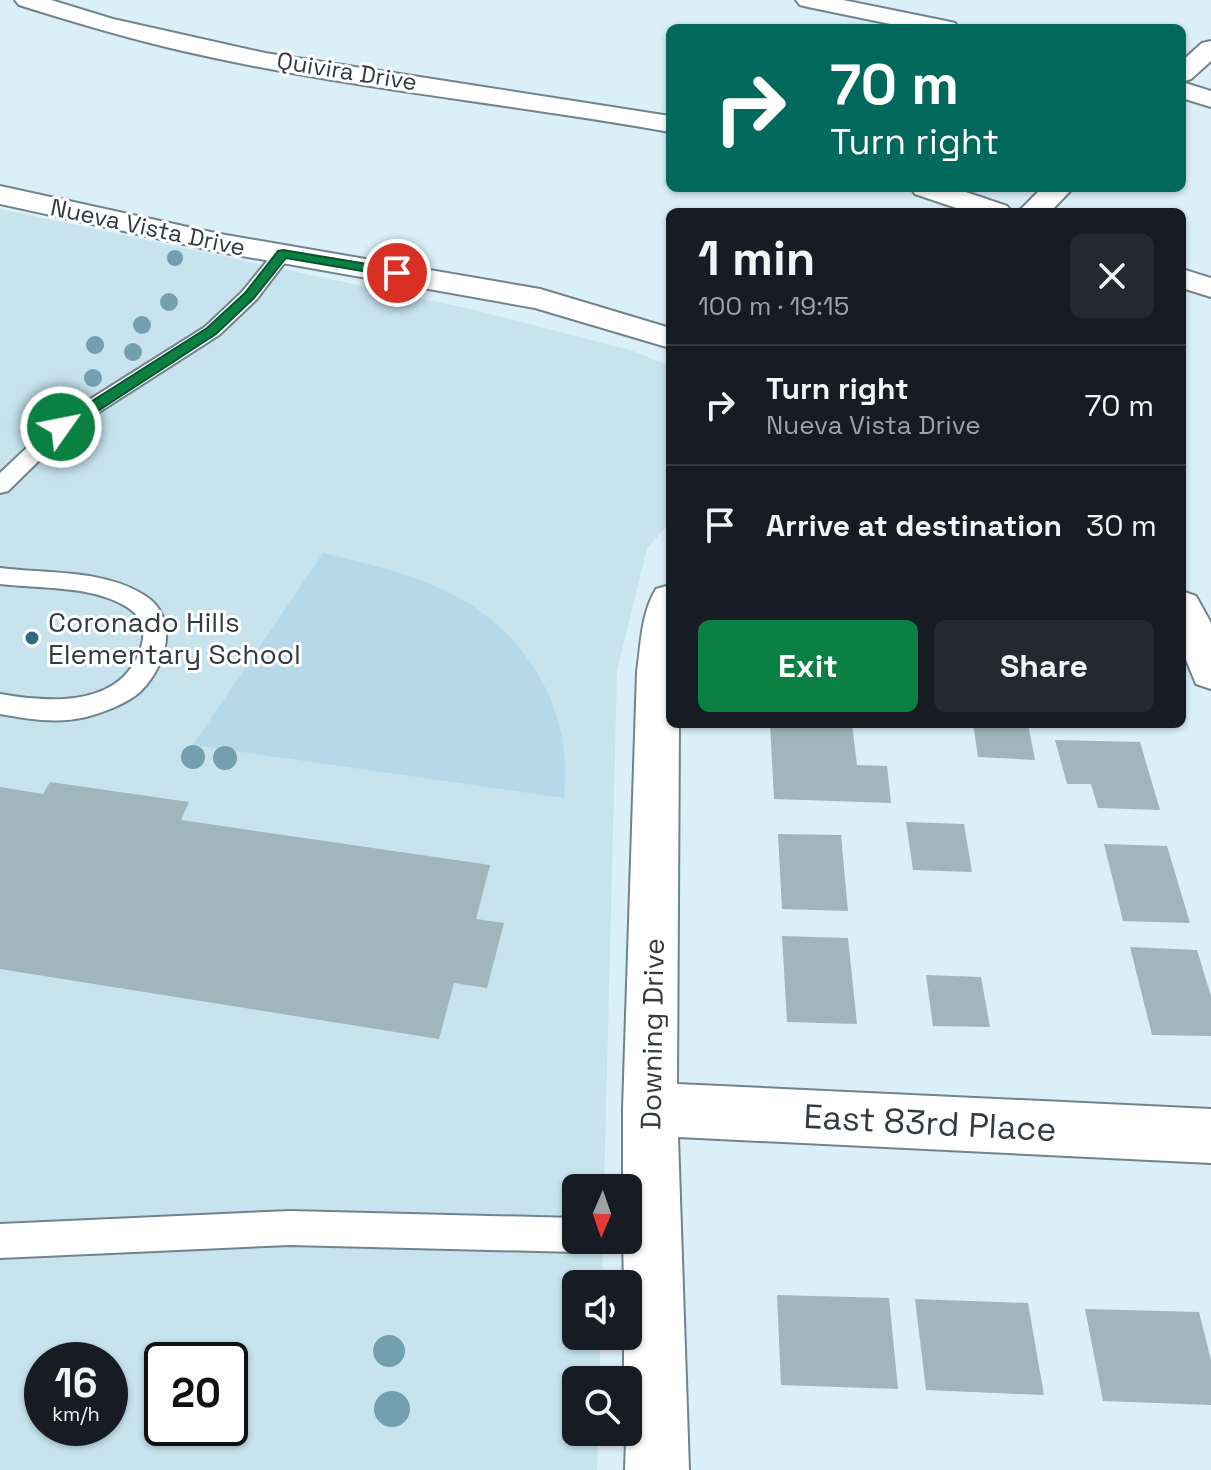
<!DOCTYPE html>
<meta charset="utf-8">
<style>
body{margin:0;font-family:"Space Grotesk",sans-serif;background:#242831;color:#f1f3f6;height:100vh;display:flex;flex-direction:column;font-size:30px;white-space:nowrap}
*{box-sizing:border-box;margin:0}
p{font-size:26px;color:#9ea1a6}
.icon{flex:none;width:44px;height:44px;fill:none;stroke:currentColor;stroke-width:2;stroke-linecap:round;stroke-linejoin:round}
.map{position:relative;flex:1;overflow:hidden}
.drawer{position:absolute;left:666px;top:208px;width:520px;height:520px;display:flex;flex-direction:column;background:#171b24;border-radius:12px;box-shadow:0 2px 6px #0004}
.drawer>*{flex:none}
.hud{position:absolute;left:666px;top:24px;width:520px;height:168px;border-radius:12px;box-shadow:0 2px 6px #0004;background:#00695c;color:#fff;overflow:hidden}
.needle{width:52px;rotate:182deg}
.fabs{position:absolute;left:562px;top:1174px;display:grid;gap:16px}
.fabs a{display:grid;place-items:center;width:80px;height:80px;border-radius:12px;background:#171b24;box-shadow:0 2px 6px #0004;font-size:40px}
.speed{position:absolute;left:24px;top:1342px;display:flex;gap:16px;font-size:40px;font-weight:700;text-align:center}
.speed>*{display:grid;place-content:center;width:104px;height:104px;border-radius:50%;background:#171b24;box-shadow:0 2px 6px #0004;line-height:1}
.speed small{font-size:20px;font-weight:400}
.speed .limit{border:4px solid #111;border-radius:12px;background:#fff;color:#111}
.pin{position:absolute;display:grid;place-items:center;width:68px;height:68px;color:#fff;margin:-34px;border:4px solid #fff;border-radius:50%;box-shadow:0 2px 8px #0007}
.me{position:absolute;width:88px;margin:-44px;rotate:57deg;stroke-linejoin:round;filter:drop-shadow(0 0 6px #0008)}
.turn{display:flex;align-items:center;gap:28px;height:168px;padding:0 32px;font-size:36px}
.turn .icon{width:104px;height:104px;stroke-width:2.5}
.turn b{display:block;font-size:56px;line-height:68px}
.round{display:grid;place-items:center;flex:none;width:84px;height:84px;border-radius:12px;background:#242831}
.overview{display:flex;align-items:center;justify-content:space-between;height:136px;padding:0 32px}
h1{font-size:48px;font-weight:800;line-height:60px}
.action{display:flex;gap:16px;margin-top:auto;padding:16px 32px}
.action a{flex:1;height:92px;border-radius:12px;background:#0b8043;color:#fff;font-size:32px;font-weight:800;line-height:92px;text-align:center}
.action a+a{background:#242831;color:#f1f3f6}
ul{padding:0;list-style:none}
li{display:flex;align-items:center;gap:24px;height:120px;padding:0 32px;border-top:2px solid #363941}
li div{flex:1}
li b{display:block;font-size:30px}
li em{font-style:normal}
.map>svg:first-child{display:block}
.built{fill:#c6e3ee;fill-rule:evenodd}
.green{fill:#b5d9e8}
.building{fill:#a1b5bd}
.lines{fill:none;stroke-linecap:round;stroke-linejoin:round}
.lane-casing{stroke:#71848b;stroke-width:4}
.street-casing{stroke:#71848b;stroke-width:4}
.lane{fill:#fff;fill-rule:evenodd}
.street{fill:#fff;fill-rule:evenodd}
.tree{fill:#739fae}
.route{fill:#0b8043;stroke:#07532c;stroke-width:2}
.poi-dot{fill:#2c6b80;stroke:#fff;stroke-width:3}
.labels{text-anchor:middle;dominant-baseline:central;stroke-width:6;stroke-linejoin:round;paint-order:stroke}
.far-street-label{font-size:24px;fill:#333b3f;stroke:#fff}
.poi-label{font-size:28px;fill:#333b3f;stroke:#fff;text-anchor:start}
.street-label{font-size:28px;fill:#333b3f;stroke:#fff}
.near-street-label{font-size:34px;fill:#333b3f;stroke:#fff}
</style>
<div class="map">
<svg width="1211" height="1470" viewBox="0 0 1211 1470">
<rect width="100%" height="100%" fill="#daeff8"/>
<path class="built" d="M0 209 475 310 633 351 670 366V523L647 548 617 671 604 1188H576V1240H603L602 1284H576V1336H601L599 1380H576V1432H598L597 1470H0ZM42 1360H110V1428H42ZM162 1360H230V1428H162Z"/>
<path class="green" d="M323 553C373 565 431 578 474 607 538 650 573 721 564 798L193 745Z"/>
<path class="building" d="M770 724H852L857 765 887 766 891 803 774 799Z
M973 724H1028L1035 760 978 757Z
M1055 740 1140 742 1160 810 1098 808 1091 784H1067Z
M50 782 189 802 181 820 490 865 476 919 504 923 487 988 454 983 439 1039 0 969V787L43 794Z
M906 822 964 824 972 872 913 870Z
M778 834 841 835 848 911 782 909Z
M1104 844 1167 846 1190 923 1123 921Z
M782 936 848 938 857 1024 787 1022Z
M1130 947 1197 950 1211 996V1036L1152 1035Z
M926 975 981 977 990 1027 933 1026Z
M777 1295 889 1298 898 1389 781 1385Z
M915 1299 1028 1303 1044 1395 926 1390Z
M1085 1309 1199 1312 1211 1360V1405L1103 1401Z"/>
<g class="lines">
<g class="lane-casing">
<path id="lane" d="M283 248 289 249 292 253 289 257 256 300 219 335 68 432 8 491 0 493V473L54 422 205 327 242 292 277 249Z
M0 568C46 574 103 569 144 595 180 617 167 665 141 691 127 704 104 712 86 717 57 724 28 719 0 714V694C51 703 125 708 142 644 146 628 141 616 127 607 92 585 40 589 0 584Z
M290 1211 576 1218V1240H591L588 1247 576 1252 290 1245 0 1258V1224Z"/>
</g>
<g class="street-casing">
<path id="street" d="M15 0H51L113 19 265 53 670 116V132C508 103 343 88 183 51 127 38 73 22 19 5Z
M796 0H843L946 21 955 23 958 28H910L808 7 800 5Z
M1211 41V61L1191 79 1182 82V61L1202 43Z
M1182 82 1211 91V107L1182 98Z
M0 186 220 234 540 289 670 328V348L535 308 220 252 0 204Z
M911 188H954L1007 206 1012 212H968L915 194Z
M1042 188H1073L1050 212H1018Z
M1182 269 1211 278V297L1182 288Z
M670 585V724H679L677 1084 1211 1109V1163L678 1137 689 1470H625L628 1380H624V1336H628V1284H624L623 1240H628V1188H623V1109L637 672C641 644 641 614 656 589Z
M1182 591 1196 596 1211 623V689L1196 684 1182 650Z"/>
</g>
<use href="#lane" class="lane"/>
<use href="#street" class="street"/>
</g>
<g class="tree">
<circle cx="175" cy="258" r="8"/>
<circle cx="169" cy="302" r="9"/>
<circle cx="142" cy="325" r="9"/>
<circle cx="95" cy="345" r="9"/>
<circle cx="133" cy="352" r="9"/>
<circle cx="93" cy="378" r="9"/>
<circle cx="61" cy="395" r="9"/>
<circle cx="34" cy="412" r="10"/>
<circle cx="193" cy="757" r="12"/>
<circle cx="225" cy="758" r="12"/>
<circle cx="389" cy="1351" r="16"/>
<circle cx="392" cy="1409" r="18"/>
</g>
<path class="route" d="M283 250 397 269 403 273 397 277 286 258 254 298 216 334 67 431H56V424L207 328 245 293 278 251Z"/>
<circle class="poi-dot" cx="32" cy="638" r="8"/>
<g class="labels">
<g class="far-street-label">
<text transform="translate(347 71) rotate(9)">Quivira Drive</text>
<text transform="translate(148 227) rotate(12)">Nueva Vista Drive</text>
</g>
<g class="poi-label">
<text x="48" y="622">Coronado Hills<tspan x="48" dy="32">Elementary School</tspan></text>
</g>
<g class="street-label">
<text transform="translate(652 1034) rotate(-89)">Downing Drive</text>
</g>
<g class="near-street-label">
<text transform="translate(930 1123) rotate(3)">East 83rd Place</text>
</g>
</g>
</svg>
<div class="fabs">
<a><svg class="needle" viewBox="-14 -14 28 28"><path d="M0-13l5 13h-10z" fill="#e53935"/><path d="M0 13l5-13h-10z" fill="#9ea1a6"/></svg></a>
<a><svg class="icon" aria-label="sound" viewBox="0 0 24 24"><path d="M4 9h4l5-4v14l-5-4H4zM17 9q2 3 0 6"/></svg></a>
<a><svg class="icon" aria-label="search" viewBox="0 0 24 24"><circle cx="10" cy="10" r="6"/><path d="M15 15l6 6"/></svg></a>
</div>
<div class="speed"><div>16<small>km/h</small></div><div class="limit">20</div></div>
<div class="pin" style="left:397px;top:273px;background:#d93025"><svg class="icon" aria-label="arrive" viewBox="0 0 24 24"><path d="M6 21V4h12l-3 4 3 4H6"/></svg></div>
<svg class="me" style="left:61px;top:427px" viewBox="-20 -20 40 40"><circle r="17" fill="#0b8043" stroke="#fff" stroke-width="3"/><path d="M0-11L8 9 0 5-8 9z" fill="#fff"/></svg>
<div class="hud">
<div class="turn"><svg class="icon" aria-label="right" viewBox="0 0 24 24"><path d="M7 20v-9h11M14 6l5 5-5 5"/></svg><div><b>70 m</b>Turn right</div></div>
</div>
<section class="drawer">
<div class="overview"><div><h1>1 min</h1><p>100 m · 19:15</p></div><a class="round"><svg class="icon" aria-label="close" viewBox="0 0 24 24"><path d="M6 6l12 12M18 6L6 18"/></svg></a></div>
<ul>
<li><svg class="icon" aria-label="right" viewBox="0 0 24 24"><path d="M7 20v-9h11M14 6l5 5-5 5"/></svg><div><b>Turn right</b><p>Nueva Vista Drive</p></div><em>70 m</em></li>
<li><svg class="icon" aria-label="arrive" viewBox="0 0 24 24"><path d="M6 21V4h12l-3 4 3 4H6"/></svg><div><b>Arrive at destination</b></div><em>30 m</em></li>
</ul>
<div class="action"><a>Exit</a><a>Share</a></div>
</section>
</div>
